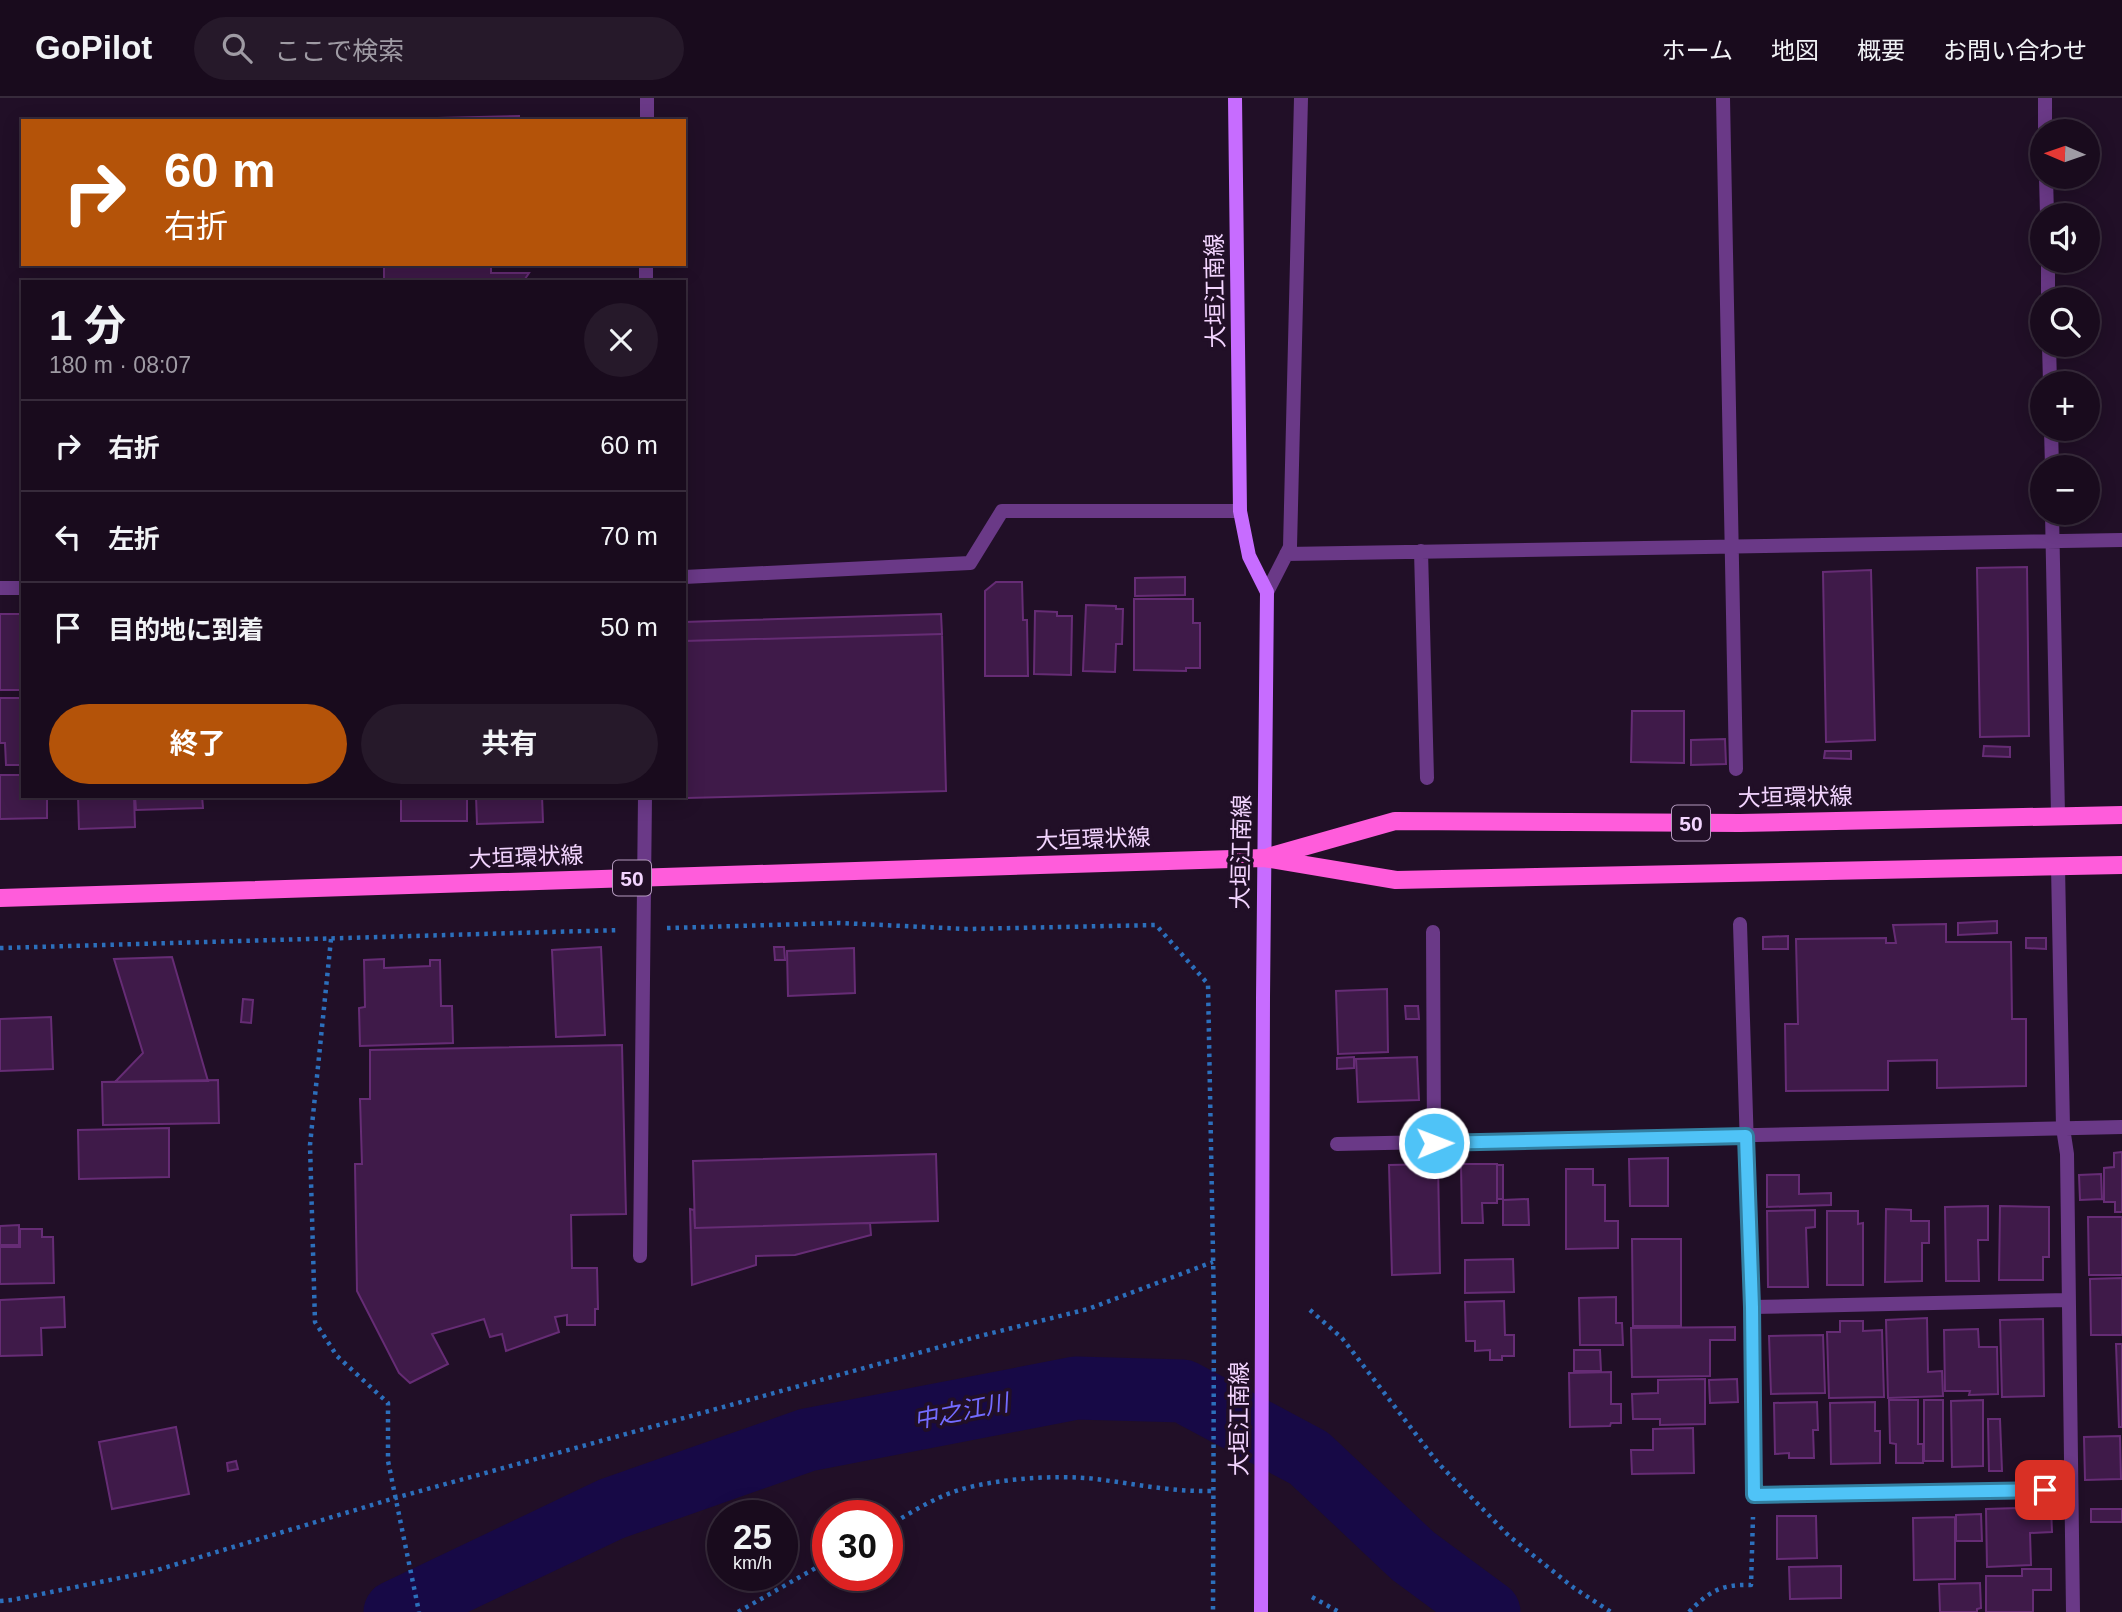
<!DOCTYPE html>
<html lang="ja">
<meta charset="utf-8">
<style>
body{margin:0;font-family:Arial,"Noto Sans JP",sans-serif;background:#26192a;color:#f1f3f6;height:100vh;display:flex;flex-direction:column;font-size:26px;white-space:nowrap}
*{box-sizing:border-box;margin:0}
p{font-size:23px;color:#9f9ba4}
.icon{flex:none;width:38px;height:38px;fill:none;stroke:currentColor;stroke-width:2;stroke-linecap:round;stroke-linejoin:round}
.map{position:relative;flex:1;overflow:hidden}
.details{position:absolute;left:21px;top:182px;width:665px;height:518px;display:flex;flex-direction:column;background:#190b1d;border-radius:0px;box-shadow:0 4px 18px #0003,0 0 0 2px #372b3b}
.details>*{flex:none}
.banner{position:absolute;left:21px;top:21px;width:665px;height:147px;border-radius:0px;box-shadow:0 4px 18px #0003,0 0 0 2px #372b3b;background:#b45309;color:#fff;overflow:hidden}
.needle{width:46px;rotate:272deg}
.fabs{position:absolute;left:2030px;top:21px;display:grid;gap:14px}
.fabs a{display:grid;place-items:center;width:70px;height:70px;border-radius:50%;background:#190b1d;box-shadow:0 4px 18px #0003,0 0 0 2px #372b3b;font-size:35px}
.speed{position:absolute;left:707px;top:1402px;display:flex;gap:14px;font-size:35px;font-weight:700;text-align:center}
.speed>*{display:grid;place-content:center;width:91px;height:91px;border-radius:50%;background:#190b1d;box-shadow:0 4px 18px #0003,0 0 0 2px #372b3b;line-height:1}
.speed small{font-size:18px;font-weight:400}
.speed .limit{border:10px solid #d22;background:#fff;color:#111}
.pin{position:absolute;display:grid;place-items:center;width:60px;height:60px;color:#fff;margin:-30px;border-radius:14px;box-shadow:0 4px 10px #0006}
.me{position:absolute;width:77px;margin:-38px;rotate:89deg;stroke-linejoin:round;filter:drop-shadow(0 0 5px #0008)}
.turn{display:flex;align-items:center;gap:24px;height:147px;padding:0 28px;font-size:32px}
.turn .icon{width:91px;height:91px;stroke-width:2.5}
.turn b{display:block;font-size:49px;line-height:60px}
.round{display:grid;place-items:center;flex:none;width:74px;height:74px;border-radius:37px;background:#26192a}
.summary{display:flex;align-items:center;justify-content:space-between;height:119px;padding:0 28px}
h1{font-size:42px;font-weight:700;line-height:52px}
.primary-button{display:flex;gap:14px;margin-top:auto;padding:14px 28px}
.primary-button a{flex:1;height:80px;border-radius:42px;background:#b45309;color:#fff;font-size:28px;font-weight:700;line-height:80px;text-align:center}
.primary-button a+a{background:#26192a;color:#f1f3f6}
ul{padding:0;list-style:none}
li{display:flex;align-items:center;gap:21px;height:91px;padding:0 28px;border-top:2px solid #372b3b}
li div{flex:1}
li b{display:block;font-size:26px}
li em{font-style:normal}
header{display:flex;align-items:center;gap:42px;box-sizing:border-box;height:98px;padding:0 35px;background:#190b1d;border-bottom:2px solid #372b3b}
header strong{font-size:33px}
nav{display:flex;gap:38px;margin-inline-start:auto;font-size:24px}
.search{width:490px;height:63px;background:#26192a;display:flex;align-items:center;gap:18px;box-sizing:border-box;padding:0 24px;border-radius:38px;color:#9f9ba4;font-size:26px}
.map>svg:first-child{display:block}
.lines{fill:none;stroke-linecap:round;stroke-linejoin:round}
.river{stroke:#170946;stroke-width:63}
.building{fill:#3f1a49;stroke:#662c75;stroke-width:2}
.path{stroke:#2c6fbc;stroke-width:4.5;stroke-dasharray:3.5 5;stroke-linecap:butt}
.minor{stroke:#6a3987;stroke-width:14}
.secondary{stroke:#c76cff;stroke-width:14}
.primary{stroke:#ff5cdb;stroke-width:18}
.route-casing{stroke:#337fa1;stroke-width:18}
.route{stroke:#4fc3f7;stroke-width:12}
.labels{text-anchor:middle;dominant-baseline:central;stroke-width:7;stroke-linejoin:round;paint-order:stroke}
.shield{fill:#210f27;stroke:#b49abe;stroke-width:2}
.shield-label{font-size:21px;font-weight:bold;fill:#f3d5ff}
.street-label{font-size:23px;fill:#f3d5ff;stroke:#210f27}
.water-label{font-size:24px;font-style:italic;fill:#736bff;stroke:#210f27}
</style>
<header>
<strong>GoPilot</strong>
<div class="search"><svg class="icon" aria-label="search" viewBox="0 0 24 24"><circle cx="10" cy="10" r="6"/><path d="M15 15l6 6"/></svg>ここで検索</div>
<nav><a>ホーム</a><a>地図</a><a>概要</a><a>お問い合わせ</a></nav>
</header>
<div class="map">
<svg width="2122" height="1514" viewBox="0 0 2122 1514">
<rect width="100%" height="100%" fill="#210f27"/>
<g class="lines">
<path class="river" d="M395 1514 611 1411 807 1342 1076 1290 1183 1293 1309 1360 1413 1458 1489 1514"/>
</g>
<path class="building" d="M519 18V23H396V21Z
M384 166H491V175H529L523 184H384Z
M2027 469 2029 638 1980 639 1977 470Z
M1871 472 1875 642 1826 644 1823 474Z
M1185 479V497L1135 498V480Z
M996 484H1022L1023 522H1027L1028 578H985V493Z
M1134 501H1193V525H1200V570H1186V573L1134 572Z
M1086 507 1116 508V511H1123L1122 546H1116L1115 574 1083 573Z
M1035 513 1057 514V518H1072L1071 577 1034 576Z
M0 516H23V592H0Z
M941 516 942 536 684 543V524Z
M942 536 946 693 687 700 684 543Z
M0 600H23V667H6L5 645H0Z
M1632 613H1684V665L1631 664Z
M1725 641 1726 666 1691 667V642Z
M1984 648 2010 649V659L1983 658Z
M1825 653H1851V661L1824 660Z
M0 677H23V698H47V720L0 721Z
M78 698H134L135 729 79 731Z
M135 698H202L203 710 136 712Z
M401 698H467V723H401Z
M476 698H542L543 724 477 726Z
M1997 823V835L1958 837V825Z
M1946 826V844H2011L2012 921H2026V988L1937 990V962L1888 963V992L1786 993 1785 926H1798L1796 841 1886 840V845H1896L1893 827Z
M1788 838V851H1763V839Z
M2026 840H2046V851L2026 850Z
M601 849 605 937 556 939 552 852Z
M774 849H784L785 862H775Z
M854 850 855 895 788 898 787 853Z
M172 859 208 983 115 984 143 955 114 861Z
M384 861V870L430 868V862H440L441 908H452L453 945 360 948 359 910 365 909 364 862Z
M1387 891 1388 954 1338 956 1336 893Z
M243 901 253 902 251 925 241 924Z
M1405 908H1418L1419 921H1406Z
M51 919 53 971 0 973V921Z
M622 947 626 1116 571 1117 572 1170H597L598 1211H595V1227H567V1217L555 1219 559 1234 506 1253 502 1236 490 1239 484 1221 432 1236 448 1266 410 1285 399 1275 357 1193 355 1066H362L360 1001H370V952Z
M1354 959V970L1337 971V960Z
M1417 959 1419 1002 1358 1004 1356 961Z
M218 982 219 1025 103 1027 102 984Z
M169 1030V1079L79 1081 78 1032Z
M2122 1054V1114H2115V1104H2104V1070L2114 1069V1055Z
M936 1056 938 1123 695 1130 693 1063Z
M1668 1060V1108H1630L1629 1061Z
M1438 1066 1440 1175 1392 1177 1389 1067Z
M1461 1066H1497V1105H1482L1483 1125H1462Z
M1497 1067H1503V1101H1497Z
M1566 1071H1593V1087H1605V1123H1618V1150L1566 1151Z
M2101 1076 2102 1101 2080 1102 2079 1077Z
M1767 1077H1799V1096L1831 1095V1107L1767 1109Z
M1528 1101 1529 1127H1503V1102Z
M1988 1108V1142H1978L1979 1183H1946L1945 1109Z
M2000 1108 2049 1109V1159H2043V1182H1999Z
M690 1111 694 1112 695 1130 870 1125 871 1137 795 1157 756 1158V1167L692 1187Z
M1886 1111 1911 1112V1123H1929V1145H1922V1183L1885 1184Z
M1815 1112V1129L1806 1130 1808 1189H1768L1767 1113Z
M1827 1113H1858V1126L1863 1125V1187H1827Z
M2088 1119H2122V1177H2089Z
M19 1127V1147H0V1128Z
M20 1131H42V1139H53L54 1185 0 1186V1149H20Z
M1632 1141H1681V1228H1633Z
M1513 1161 1514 1194 1465 1195V1162Z
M2122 1180V1237H2091L2090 1181Z
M64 1199 65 1229 41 1230 42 1257 0 1258V1202Z
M1616 1199V1225H1622L1623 1247H1580L1579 1200Z
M1504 1203 1505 1237H1514V1258H1502V1262H1490V1252L1475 1253V1243H1466L1465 1204Z
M1927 1220 1928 1274 1942 1273 1943 1298 1888 1300 1886 1222Z
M2043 1221 2044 1298 2002 1299 2000 1222Z
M1840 1223H1863V1233L1882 1232 1884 1299 1829 1300 1827 1234H1840Z
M1735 1229V1242H1710V1278L1632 1279 1631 1230Z
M1978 1231 1979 1249H1997L1998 1296 1969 1297 1970 1293H1945L1944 1232Z
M1823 1237 1825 1295 1771 1296 1769 1238Z
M2116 1246H2122V1329H2119Z
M1574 1252H1600L1601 1273H1574Z
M1611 1274V1306H1621V1325H1611L1610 1328 1570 1329 1569 1275Z
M1705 1281V1326L1660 1327V1321H1633L1632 1296 1658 1295V1282Z
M1737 1281 1738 1304 1710 1305 1709 1282Z
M1889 1302H1918V1346H1923V1365H1896V1346L1890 1345Z
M1924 1302H1943V1363H1924Z
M1983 1302V1368L1952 1369 1951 1303Z
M1817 1304 1818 1332H1813L1814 1360H1789V1355L1775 1356 1774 1305Z
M1875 1304V1333H1880V1365L1831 1366 1830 1305Z
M1988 1321H2000L2002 1373H1989Z
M176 1329 189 1396 112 1411 99 1344Z
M1693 1330 1694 1375 1632 1376 1631 1352H1653V1331Z
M2120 1338 2121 1381 2085 1382 2084 1339Z
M236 1363 238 1371 228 1373 227 1365Z
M2051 1409 2052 1434 2030 1435 2031 1467 1987 1469 1986 1411Z
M2091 1411H2122V1424H2091Z
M1981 1416 1982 1443H1956V1417Z
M1777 1418H1816L1817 1460 1777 1461Z
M1955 1419V1481L1914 1482 1913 1420Z
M1841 1468V1500L1790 1501 1789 1469Z
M2022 1471H2051V1492H2033V1514H1986V1478H2022Z
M1980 1485 1981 1510 1977 1511V1514H1940L1939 1486Z"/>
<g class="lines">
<path class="path" d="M667 830 840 825 967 831 1156 827 1208 886 1214 1210 1213 1514
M331 841 310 1047 315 1224 337 1258 388 1305V1363L419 1514
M0 850 620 832
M1310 1212 1342 1240 1438 1365 1509 1438 1574 1490 1611 1514
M887 1429C905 1418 924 1406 943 1398 980 1381 1056 1376 1096 1381 1135 1386 1173 1394 1212 1393
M1312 1499 1339 1514
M0 1503 12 1502 154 1473 395 1400 976 1239 1088 1211 1213 1164
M738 1514 828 1463
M1689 1514C1709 1493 1722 1486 1751 1487L1753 1419"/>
<path class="minor" d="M1723 0 1736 671
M2045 0V33
M647 23V0
M2046 79 2047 117
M2048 163V201
M646 184V166
M2049 247 2050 285
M2051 331 2052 369
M2052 415 2058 717
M1421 453 1427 680
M1286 456 2122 442
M684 479 970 465 1002 413H1240
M0 490H23
M1267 494 1290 449 1301 0
M2058 768 2063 1030 2067 1056 2073 1514
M1740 826 1752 1209 1754 1397 2071 1391
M1433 834 1434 1045
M1337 1046 2122 1029
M640 1158 645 698
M1752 1209 2068 1202"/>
<path class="secondary" d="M1235 0 1240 413 1249 458 1267 494 1263 900 1261 1514"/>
<path class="primary" d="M1271 758 1395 723 1740 725 2122 717
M0 800 1264 760 1396 782 2122 767"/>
</g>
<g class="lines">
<g class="route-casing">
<path id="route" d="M1434 1045 1746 1038 1752 1209 1754 1397 2045 1392"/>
</g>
<use href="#route" class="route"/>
</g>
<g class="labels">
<g class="shield">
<rect x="1672" y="707.5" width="38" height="35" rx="5"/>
<rect x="613" y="762.5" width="38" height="35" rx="5"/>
</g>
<g class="shield-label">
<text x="1691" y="725">50</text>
<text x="632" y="780">50</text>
</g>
<g class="street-label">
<text transform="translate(1215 193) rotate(-91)">大垣江南線</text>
<text transform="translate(1795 699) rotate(-1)">大垣環状線</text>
<text transform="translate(1093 741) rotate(-2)">大垣環状線</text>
<text transform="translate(1241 754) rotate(-89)">大垣江南線</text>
<text transform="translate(526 759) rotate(-2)">大垣環状線</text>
<text transform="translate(1239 1321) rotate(-90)">大垣江南線</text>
</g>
<g class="water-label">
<text transform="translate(961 1313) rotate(-11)">中之江川</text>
</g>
</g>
</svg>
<div class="fabs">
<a><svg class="needle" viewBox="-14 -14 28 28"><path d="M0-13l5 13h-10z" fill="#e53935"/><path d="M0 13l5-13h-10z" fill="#9f9ba4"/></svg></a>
<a><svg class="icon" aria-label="sound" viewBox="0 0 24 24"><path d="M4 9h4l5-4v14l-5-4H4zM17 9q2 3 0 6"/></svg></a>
<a><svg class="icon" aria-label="search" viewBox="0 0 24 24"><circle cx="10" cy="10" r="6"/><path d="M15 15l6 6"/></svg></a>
<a>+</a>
<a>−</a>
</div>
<div class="speed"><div>25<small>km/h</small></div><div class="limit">30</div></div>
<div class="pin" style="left:2045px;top:1392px;background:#d93025"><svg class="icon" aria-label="arrive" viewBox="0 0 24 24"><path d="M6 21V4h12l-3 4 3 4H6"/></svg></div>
<svg class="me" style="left:1434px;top:1045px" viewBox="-20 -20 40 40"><circle r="17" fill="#4fc3f7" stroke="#fff" stroke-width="3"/><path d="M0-11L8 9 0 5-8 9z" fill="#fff"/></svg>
<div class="banner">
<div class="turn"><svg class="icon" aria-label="right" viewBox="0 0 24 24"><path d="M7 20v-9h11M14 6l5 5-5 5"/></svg><div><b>60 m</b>右折</div></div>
</div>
<section class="details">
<div class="summary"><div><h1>1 分</h1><p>180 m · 08:07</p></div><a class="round"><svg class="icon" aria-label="close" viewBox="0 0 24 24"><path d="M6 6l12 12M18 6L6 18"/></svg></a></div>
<ul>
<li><svg class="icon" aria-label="right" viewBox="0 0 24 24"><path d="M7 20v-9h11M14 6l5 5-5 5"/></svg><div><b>右折</b></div><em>60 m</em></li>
<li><svg class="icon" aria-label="left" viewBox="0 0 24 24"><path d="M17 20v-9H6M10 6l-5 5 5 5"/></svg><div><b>左折</b></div><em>70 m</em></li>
<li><svg class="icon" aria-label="arrive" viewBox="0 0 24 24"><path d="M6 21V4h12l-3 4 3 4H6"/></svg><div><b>目的地に到着</b></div><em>50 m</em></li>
</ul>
<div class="primary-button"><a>終了</a><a>共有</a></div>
</section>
</div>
